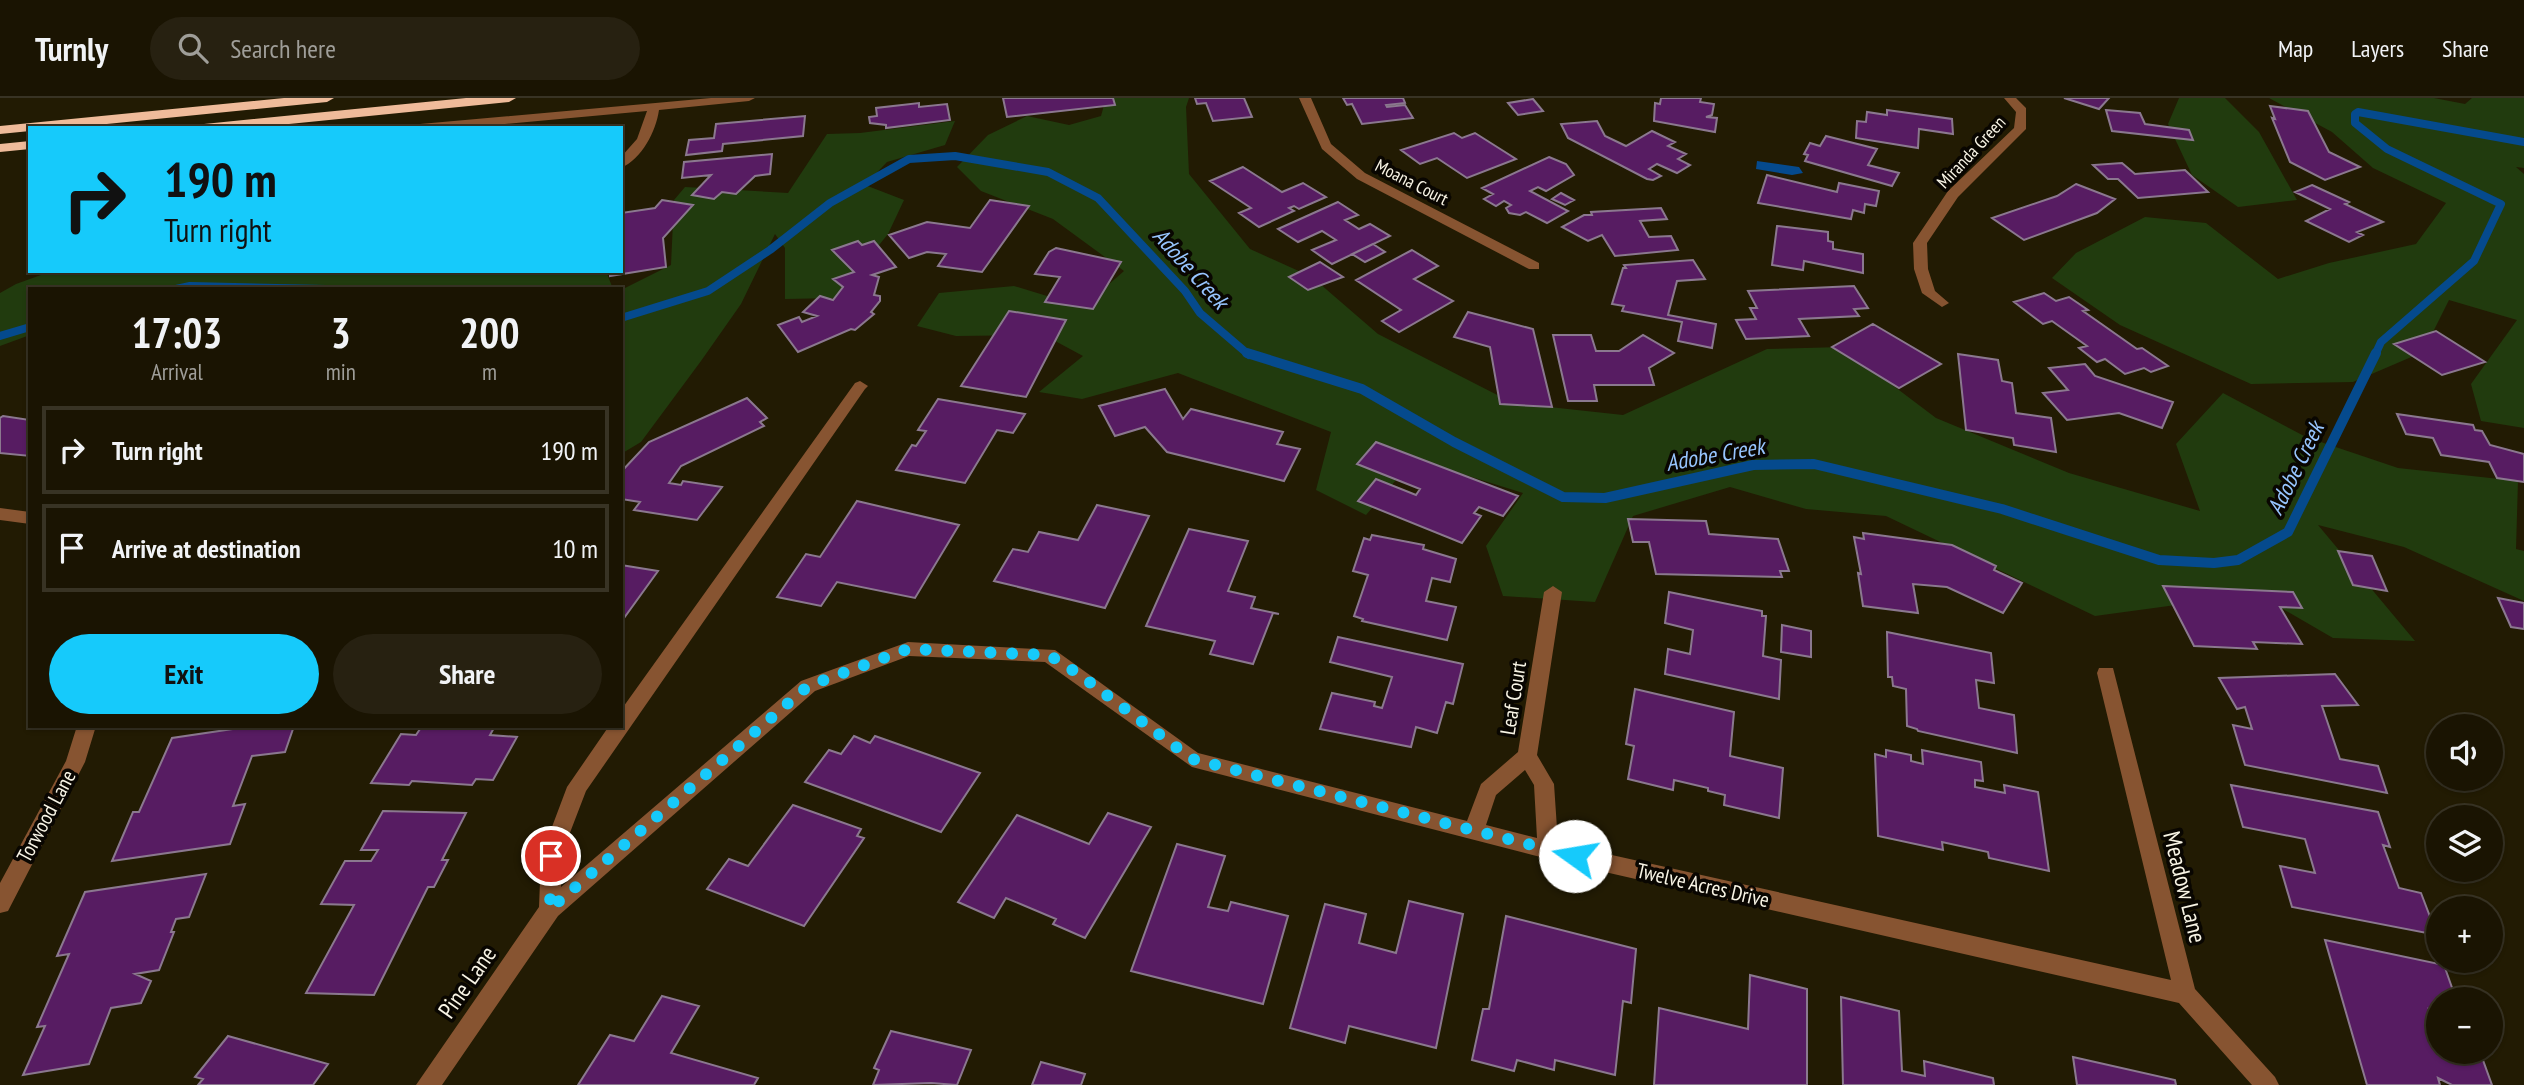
<!DOCTYPE html>
<meta charset="utf-8">
<style>
body{margin:0;font-family:"PT Sans Narrow",sans-serif;background:#272111;color:#f1f3f6;height:100vh;display:flex;flex-direction:column;font-size:26px;white-space:nowrap}
*{box-sizing:border-box;margin:0}
p{font-size:23px;color:#9f9e99}
.icon{flex:none;width:38px;height:38px;fill:none;stroke:currentColor;stroke-width:2;stroke-linecap:round;stroke-linejoin:round}
.map{position:relative;flex:1;overflow:hidden}
.panel{position:absolute;left:28px;top:189px;width:595px;height:441px;display:flex;flex-direction:column;background:#1a1402;border-radius:0px;box-shadow:0 2px 5px #0004,0 0 0 2px #383324}
.panel>*{flex:none}
.guide{position:absolute;left:28px;top:28px;width:595px;height:147px;border-radius:0px;box-shadow:0 2px 5px #0004,0 0 0 2px #383324;background:#16cafb;color:#111;overflow:hidden}
.tools{position:absolute;left:2426px;top:616px;display:grid;gap:14px}
.tools a{display:grid;place-items:center;width:77px;height:77px;border-radius:50%;background:#1a1402;box-shadow:0 2px 5px #0004,0 0 0 2px #383324;font-size:35px}
.pin{position:absolute;display:grid;place-items:center;width:60px;height:60px;color:#fff;margin:-30px;border:4px solid #fff;border-radius:50%;box-shadow:0 2px 7px #0007}
.me{position:absolute;width:77px;margin:-38px;rotate:283deg;stroke-linejoin:round;filter:drop-shadow(0 0 5px #0008)}
.turn{display:flex;align-items:center;gap:24px;height:147px;padding:0 21px;font-size:32px}
.turn .icon{width:91px;height:91px;stroke-width:2.5}
.turn b{display:block;font-size:49px;line-height:60px}
.eta{display:flex;justify-content:space-evenly;align-items:center;height:119px;text-align:center}
.eta b{font-size:42px;font-weight:700;line-height:49px}
.primary-button{display:flex;gap:14px;margin-top:auto;padding:14px 21px}
.primary-button a{flex:1;height:80px;border-radius:42px;background:#16cafb;color:#111;font-size:28px;font-weight:700;line-height:80px;text-align:center}
.primary-button a+a{background:#272111;color:#f1f3f6}
ul{padding:0;list-style:none}
li{display:flex;align-items:center;gap:21px;height:88px;margin:0 14px 10px;padding:0 7px;border:4px solid #383324;border-radius:0px}
li div{flex:1}
li b{display:block;font-size:26px}
li em{font-style:normal}
header{display:flex;align-items:center;gap:42px;box-sizing:border-box;height:98px;padding:0 35px;background:#1a1402;border-bottom:2px solid #383324}
header strong{font-size:33px}
nav{display:flex;gap:38px;margin-inline-start:auto;font-size:24px}
.search{width:490px;height:63px;background:#272111;display:flex;align-items:center;gap:18px;box-sizing:border-box;padding:0 24px;border-radius:38px;color:#9f9e99;font-size:26px}
.map>svg:first-child{display:block}
.green{fill:#213b0e}
.water{fill:#054a8d}
.lines{fill:none;stroke-linecap:round;stroke-linejoin:round}
.stream-far1{stroke:#054a8d;stroke-width:8}
.stream{stroke:#054a8d;stroke-width:10}
.building{fill:#571c62;stroke:#8b788f;stroke-width:2}
.street{fill:#875431;fill-rule:evenodd}
.highway{fill:#efbb9a;fill-rule:evenodd}
.route{stroke:#16cafb;stroke-width:12;stroke-dasharray:0 21.6}
.labels{text-anchor:middle;dominant-baseline:central;stroke-width:7;stroke-linejoin:round;paint-order:stroke}
.far-street-label{font-size:18px;fill:#f8f4e5;stroke:#090601}
.street-label{font-size:21px;fill:#f8f4e5;stroke:#090601}
.water-label{font-size:23px;font-style:italic;fill:#97c5fe;stroke:#090601}
.near-street-label{font-size:24px;fill:#f8f4e5;stroke:#090601}
</style>
<header>
<strong>Turnly</strong>
<div class="search"><svg class="icon" aria-label="search" viewBox="0 0 24 24"><circle cx="10" cy="10" r="6"/><path d="M15 15l6 6"/></svg>Search here</div>
<nav><a>Map</a><a>Layers</a><a>Share</a></nav>
</header>
<div class="map">
<svg width="2524" height="987" viewBox="0 0 2524 987">
<rect width="100%" height="100%" fill="#221b03"/>
<path class="green" d="M1106 0H1189L1186 9 1189 76 1250 151 1312 179 1378 236 1513 305 1623 317 1767 251 1842 249 1936 320 2069 375 2200 413 2176 346 2223 295 2306 339 2398 370 2518 383 2516 451 2524 453V503L2404 449 2318 427 2415 543 2333 540 2257 496 2095 518 1886 418 1806 411 1730 389 1633 418 1595 504 1503 498 1486 448 1523 395 1414 361 1366 417 1316 392 1331 334 1178 275 1082 301 1039 294 1083 258 1044 237 956 238 917 228 939 195 1014 188 1083 209 1124 173 1053 121 981 93 957 69 988 37 1027 18 1069 27 1101 18Z
M2179 0H2225L2259 34 2297 102 2238 109 2192 77 2168 26Z
M2269 0H2434L2465 6 2472 0H2524V70L2516 69 2524 76V330L2481 323 2471 286 2517 222 2449 202 2423 254 2353 284 2251 286 2120 227 2052 180 2076 155 2145 119 2206 125 2278 181 2329 165 2416 146 2446 105 2373 70 2332 34Z
M955 23 945 47 887 64 865 87 904 102 888 136 836 200 785 201V150L775 136 741 206 701 263 641 344 621 356V192L671 167 674 102 685 89 788 95 827 36 860 35Z
M52 173H606L613 191H30V237L0 248V195L16 186Z"/>
<path class="water" d="M1757 63 1799 69 1803 75 1792 77 1756 71Z"/>
<g class="lines">
<path class="stream-far1" d="M176 191 190 188 326 191
M621 220 708 193 770 152 830 105 909 61 955 58 1048 74 1098 100 1185 193 1200 215 1249 257
M0 238 30 229
M2375 257 2381 244 2474 163 2501 106 2387 51 2355 25V16L2358 14 2524 44"/>
<path class="stream" d="M1247 255 1362 291 1454 344 1563 399 1605 400 1753 367 1814 366 2002 411 2159 462 2214 465 2238 462 2288 434 2376 255"/>
</g>
<path class="building" d="M1003 0H1113L1115 7 1007 19Z
M1195 0H1244L1252 19 1213 23 1206 5 1197 6Z
M1343 0H1403L1405 5 1386 7 1387 9 1405 7 1413 20 1362 26 1352 6 1347 7Z
M1661 0H1701L1700 4 1714 6 1712 17 1706 19 1717 20 1715 34 1654 23 1655 5 1660 6Z
M2064 0H2109L2099 11Z
M1533 1 1543 13 1518 17 1508 5Z
M919 5V9L947 6 950 22 886 30V27L870 25 869 19 877 18 876 10Z
M2270 8 2308 13 2329 54 2360 69 2325 82 2290 64 2272 20 2275 21Z
M1887 12 1952 21 1953 36 1919 31 1918 50 1856 40 1857 23 1866 24 1867 14 1887 17Z
M2106 12 2140 15 2145 26 2189 32 2193 42 2112 33Z
M805 18 803 38 723 46 722 53 686 57 689 42 714 40 716 26Z
M1597 23 1605 38 1626 48 1652 33 1675 44 1668 48 1686 56 1678 61 1690 67 1677 75 1657 66 1649 71 1661 78 1653 82 1647 81 1568 40 1561 26Z
M1454 35 1462 40 1475 35 1516 61 1467 80 1437 60 1420 66 1401 52Z
M1826 38 1877 51 1868 67 1899 75 1892 88 1805 63 1808 57 1804 56 1810 45 1820 48Z
M772 56 770 76 755 78 736 96 722 94 714 101 692 97 711 77 682 80 684 64Z
M1549 59 1566 66 1574 77 1546 93 1538 89 1530 93 1568 113 1547 125 1526 114 1520 117 1509 115 1506 110 1511 107 1504 103 1496 108 1484 101 1493 96 1482 90Z
M2122 65 2135 76 2185 72 2208 94 2138 100 2118 81H2108L2093 67Z
M1243 69 1282 94 1303 85 1326 99 1299 111 1294 108 1289 110 1294 113 1259 129 1239 115 1251 110 1210 83Z
M1767 77 1837 94 1839 85 1879 93 1876 108 1865 106 1864 115 1853 112 1851 121 1758 105Z
M2076 86 2115 101 2097 115 2024 142 1992 120 2057 98Z
M2312 87 2349 104 2345 106 2383 124 2357 134 2363 137 2349 144 2306 123 2330 111 2295 94Z
M1561 95 1574 102 1565 107 1552 101Z
M662 102 693 107 663 140 666 169 610 178V173H621V115L655 110Z
M990 102 1029 108 982 174 938 168 946 156 927 154 909 160 889 137 927 124 970 130Z
M1338 104 1358 117 1345 122 1359 131 1370 126 1390 138 1332 166 1312 152 1336 142 1322 133 1298 144 1278 131Z
M1661 110 1667 121 1640 123 1649 139 1671 138 1678 152 1615 158 1602 137 1588 143 1562 129 1584 117H1592L1591 114Z
M1777 128 1828 134V143L1833 144V151L1863 156V175L1804 163 1803 172 1772 167Z
M858 143 862 147 874 143 896 169 872 177 879 179 874 197 880 198V203L871 214 874 216 855 232 851 231 798 254 778 227 799 219 802 224 817 218 803 214 820 198 833 202 843 189 833 181 854 174 832 152Z
M1373 146 1385 154 1365 164 1352 156Z
M1056 150 1121 164 1093 211 1045 204 1060 179 1035 176 1049 154Z
M1412 152 1438 168 1414 181 1453 203 1399 234 1382 223 1401 212 1356 182Z
M1693 162 1705 181 1677 183 1668 217 1716 226 1712 250 1678 243 1682 224 1622 213 1624 208 1612 206 1623 170H1626L1624 167Z
M1320 164 1343 179 1308 192 1289 179Z
M1854 188 1868 210 1854 211 1859 218 1799 221 1809 238 1746 241 1736 222 1756 221 1750 210H1757L1748 193Z
M2044 195 2056 203 2069 199 2088 212 2083 213 2137 251 2142 250 2168 268 2151 274 2144 270 2125 276 2105 261 2097 264 2079 250 2087 248 2052 223 2043 226 2014 204Z
M1009 213 1066 222 1026 299 961 288Z
M1468 214 1533 231 1552 309 1500 306 1490 249 1454 239Z
M1873 226 1941 266 1899 290 1832 249Z
M2436 233 2485 264 2442 277 2394 246Z
M1553 237H1591L1596 253H1619L1643 237 1674 255 1649 270 1654 287H1594L1597 303H1568Z
M1958 256 1998 262 2002 283 2012 285 2016 315 2051 320 2056 354 2014 347 2013 340 1966 332Z
M2085 266 2095 278 2173 304 2162 330 2119 315 2067 322 2043 295 2068 292 2049 270Z
M1165 291 1183 321 1191 311 1283 334 1277 346 1300 351 1284 383 1167 354 1145 329 1115 338 1099 308Z
M747 300 767 320 760 324 764 328 681 368 669 385 681 387 683 383 722 389 697 422 634 412 640 404 621 401V374L649 344Z
M938 301 1025 316 1013 335 997 332 965 385 896 372 912 347 916 348 926 333 918 332Z
M2397 316 2473 327 2475 332 2482 333 2490 347 2524 356V384L2497 380 2489 364 2441 357 2433 340 2406 336Z
M3 318 30 322V358L0 355V320Z
M1376 344 1518 398 1503 418 1479 409 1474 415 1481 418 1462 445 1358 403 1376 381 1416 397 1420 391 1357 366Z
M857 403 959 427 915 500 837 484 821 508 777 499 806 456 820 459Z
M1097 407 1149 418 1105 510 994 483 1013 451 1028 454 1039 434 1078 442Z
M1628 421 1706 423 1709 436 1778 441 1789 473H1780L1782 479 1656 476 1649 444H1633Z
M1189 431 1248 443 1228 493 1255 499 1251 510 1279 516 1273 515 1253 566 1210 556 1215 543 1146 528Z
M1863 435 1952 447 1996 468 1994 472 2022 485 2003 515 1947 489 1913 486 1918 515 1863 508 1858 475 1861 476 1854 439 1864 441Z
M1372 437 1424 447 1423 451 1456 461 1450 484 1432 480 1426 503 1456 509 1447 542 1362 523 1363 521 1354 518 1368 477 1353 473 1364 440 1370 442Z
M2338 453 2372 458 2387 493 2353 487Z
M621 467 658 473 624 520H621Z
M2163 488 2293 494 2302 510 2280 509 2302 546 2253 544 2257 551 2194 548Z
M1669 494 1762 513V518H1766L1763 558 1781 562 1779 601 1665 576 1668 551 1690 556 1693 532 1665 525Z
M2498 500 2524 505V531L2511 529Z
M1782 527 1811 533V559L1781 554Z
M1887 534 1991 555 1994 585 1976 582 1979 610 2014 617 2017 655 1918 633 1917 631 1907 628 1906 591 1893 588 1892 579H1888Z
M1338 539 1463 566 1453 606 1446 604 1437 635 1416 629 1411 649 1320 631 1332 595 1375 604 1374 608 1382 610 1392 579 1330 564Z
M2335 576 2358 607 2322 608 2340 661 2378 668 2387 695 2245 667 2233 627 2252 631 2245 609 2237 611 2219 580Z
M1635 591 1734 614 1730 658 1783 670 1779 720 1724 707 1725 697 1708 693V690L1674 682 1673 692 1628 681 1634 648 1626 646Z
M253 628H294L285 654 252 658 233 708 245 706 230 746 112 763 133 714H139L172 640Z
M422 628H495L490 637 517 639 493 682 476 681 472 687 412 683 409 687 371 685 401 636 416 637Z
M854 638 870 645 875 638 980 675 941 734 805 684 829 652 841 656Z
M1886 652 1911 657V663L1923 666 1922 652 1981 664 1983 683 1975 682V689L2005 695 2004 687 2038 694 2049 773 1989 760 1988 754 1942 744 1943 752 1878 738 1875 656 1886 659Z
M2231 687 2378 714 2390 749 2383 747 2399 790 2421 795 2437 837 2292 809 2280 768 2315 775 2305 741 2243 729Z
M793 707 861 731 857 738 864 740 804 828 707 791 729 761 748 768Z
M383 713 466 715 442 762H448L434 789H428L374 897 306 895 354 807 321 806 345 763H371L378 752H361Z
M1108 715 1151 729 1085 840 1053 826 1056 821 1006 800 994 820 958 804 1017 717 1089 746Z
M1177 746 1225 758 1208 809 1228 813 1231 804 1288 818 1263 906 1131 873Z
M206 776 189 819 176 821 171 834H174L159 872 135 876 151 883 141 905 111 910 89 966 23 977 45 928 37 929 69 856 57 858 85 794Z
M1409 803 1463 816 1436 950 1349 928 1345 945 1290 930 1325 806 1366 816 1359 845 1396 855Z
M1506 818 1636 851 1631 905 1623 903 1615 977 1555 962 1554 972 1517 962 1514 973 1472 962 1483 911H1489Z
M2325 842 2444 867 2456 901H2438V913L2429 911 2431 915 2438 917V954H2480L2492 987H2452L2438 980 2440 987H2367Z
M1750 877 1807 891V987H1654L1659 910 1748 931Z
M662 898 699 908 671 955 758 980 754 987H578L610 937 634 943Z
M1841 899 1899 913 1902 973 1925 978 1924 963 1993 980 1994 987H1843Z
M891 933 971 952 957 987 931 985 873 987 879 972 874 970Z
M228 938 328 966 313 987H198L203 981 195 979Z
M2073 959 2175 982 2176 987H2077Z
M1041 964 1085 976 1081 987H1032Z"/>
<g class="lines">
<path class="street" d="M711 0H755L749 3 659 12C656 33 642 61 621 70V59L637 41 647 13 462 30H414L420 26Z
M1299 0H1311L1331 46 1365 75 1539 165V171H1529L1357 81 1322 51Z
M2004 0H2016L2026 10V31L1958 99 1927 145 1928 171 1935 193 1949 205 1942 209 1922 195 1914 171 1913 145 1948 93 2014 30 2016 14Z
M860 283 868 288 865 291 586 693 561 758V789L801 583 908 544 1055 552 1198 655 1467 723 1481 686 1518 654 1544 494 1553 488 1562 494 1537 657 1554 686 1558 745 2171 882 2097 575 2099 570H2113L2195 891 2275 979 2279 987H2252L2179 905 1548 761 1192 669 1045 564 909 558 815 593 558 818 442 987H416L539 809 541 758 567 689 609 628H621V612L855 285ZM1525 672 1534 687 1537 740 1486 727 1496 697Z
M0 410 30 414V426L0 422Z
M77 628H96L85 664 8 813 0 815V785L66 663Z"/>
<path class="highway" d="M284 0H334L327 4 67 30H30V33L0 36V28Z
M466 0H516L509 4 250 30H197L204 26Z
M30 43V51L0 54V46Z"/>
</g>
<g class="lines">
<path class="route" d="M551 758 550 811 808 588 908 551 1049 557 1080 577 1192 661 1575 758"/>
</g>
<g class="labels">
<g class="far-street-label">
<text transform="translate(1971 54) rotate(-47)">Miranda Green</text>
<text transform="translate(1412 84) rotate(27)">Moana Court</text>
</g>
<g class="street-label">
<text transform="translate(1513 600) rotate(-81)">Leaf Court</text>
<text transform="translate(46 718) rotate(-62)">Torwood Lane</text>
<text transform="translate(1703 787) rotate(13)">Twelve Acres Drive</text>
</g>
<g class="water-label">
<text transform="translate(1191 170) rotate(48)">Adobe Creek</text>
<text transform="translate(1715 356) rotate(-10)">Adobe Creek</text>
<text transform="translate(2295 370) rotate(-64)">Adobe Creek</text>
</g>
<g class="near-street-label">
<text transform="translate(2185 789) rotate(76)">Meadow Lane</text>
<text transform="translate(467 884) rotate(-55)">Pine Lane</text>
</g>
</g>
</svg>
<div class="tools">
<a><svg class="icon" aria-label="sound" viewBox="0 0 24 24"><path d="M4 9h4l5-4v14l-5-4H4zM17 9q2 3 0 6"/></svg></a>
<a><svg class="icon" aria-label="layers" viewBox="0 0 24 24"><path d="M12 4l9 5-9 5-9-5zM3 14l9 5 9-5"/></svg></a>
<a>+</a>
<a>−</a>
</div>
<div class="pin" style="left:551px;top:758px;background:#d93025"><svg class="icon" aria-label="arrive" viewBox="0 0 24 24"><path d="M6 21V4h12l-3 4 3 4H6"/></svg></div>
<svg class="me" style="left:1575px;top:758px" viewBox="-20 -20 40 40"><circle r="19" fill="#fff"/><path d="M0-13L10 11 0 6-10 11z" fill="#16cafb"/></svg>
<div class="guide">
<div class="turn"><svg class="icon" aria-label="right" viewBox="0 0 24 24"><path d="M7 20v-9h11M14 6l5 5-5 5"/></svg><div><b>190 m</b>Turn right</div></div>
</div>
<section class="panel">
<div class="eta">
<div><b>17:03</b><p>Arrival</p></div>
<div><b>3</b><p>min</p></div>
<div><b>200</b><p>m</p></div>
</div>
<ul>
<li><svg class="icon" aria-label="right" viewBox="0 0 24 24"><path d="M7 20v-9h11M14 6l5 5-5 5"/></svg><div><b>Turn right</b></div><em>190 m</em></li>
<li><svg class="icon" aria-label="arrive" viewBox="0 0 24 24"><path d="M6 21V4h12l-3 4 3 4H6"/></svg><div><b>Arrive at destination</b></div><em>10 m</em></li>
</ul>
<div class="primary-button"><a>Exit</a><a>Share</a></div>
</section>
</div>
